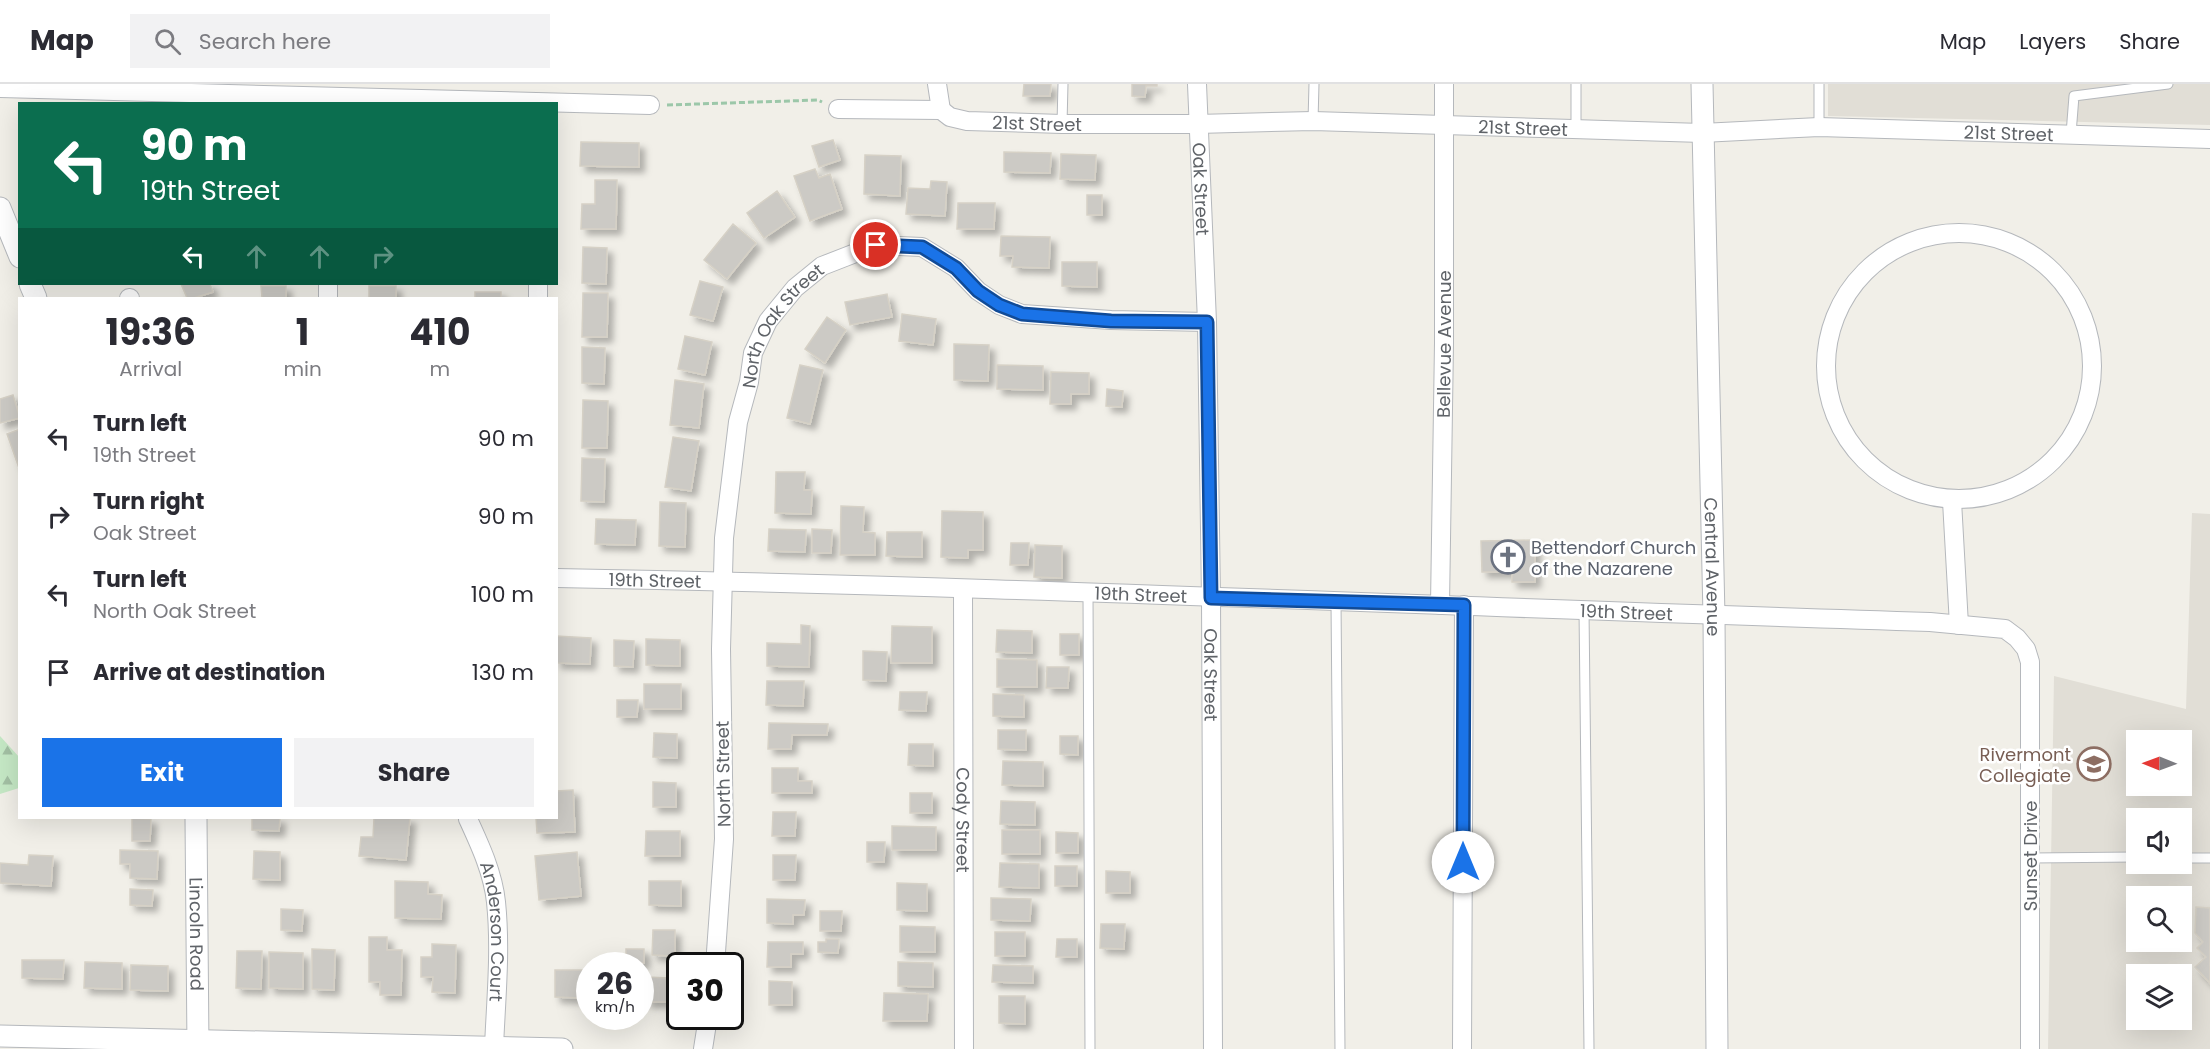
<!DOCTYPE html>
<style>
body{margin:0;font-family:Poppins,sans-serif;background:#f2f2f3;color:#2b2b33;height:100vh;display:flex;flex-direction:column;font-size:22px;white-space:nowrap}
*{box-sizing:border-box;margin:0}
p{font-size:20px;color:#7c7c81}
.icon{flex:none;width:33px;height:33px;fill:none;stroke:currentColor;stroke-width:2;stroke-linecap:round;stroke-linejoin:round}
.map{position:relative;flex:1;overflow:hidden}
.sheet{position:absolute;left:18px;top:213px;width:540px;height:522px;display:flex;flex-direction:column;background:#fff;border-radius:0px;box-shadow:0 6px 24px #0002}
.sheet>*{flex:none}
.top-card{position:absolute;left:18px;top:18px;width:540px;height:183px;border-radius:0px;box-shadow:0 6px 24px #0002;background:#0b6e4f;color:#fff;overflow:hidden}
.needle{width:39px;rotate:271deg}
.fabs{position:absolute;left:2126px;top:646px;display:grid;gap:12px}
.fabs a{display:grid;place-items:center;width:66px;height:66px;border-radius:0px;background:#fff;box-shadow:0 6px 24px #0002;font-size:30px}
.speed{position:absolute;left:576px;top:868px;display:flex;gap:12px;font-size:30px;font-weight:700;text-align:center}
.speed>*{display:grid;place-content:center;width:78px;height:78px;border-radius:50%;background:#fff;box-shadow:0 6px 24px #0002;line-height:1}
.speed small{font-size:15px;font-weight:400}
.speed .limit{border:3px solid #111;border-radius:9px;background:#fff;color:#111}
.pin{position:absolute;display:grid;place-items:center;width:51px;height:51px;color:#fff;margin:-26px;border:3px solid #fff;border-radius:50%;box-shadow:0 2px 6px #0007}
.me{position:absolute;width:66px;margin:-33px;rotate:0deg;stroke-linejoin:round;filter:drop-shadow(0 0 4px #0008)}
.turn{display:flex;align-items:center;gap:21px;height:126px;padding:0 24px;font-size:27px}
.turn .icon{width:78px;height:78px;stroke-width:2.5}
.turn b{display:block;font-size:42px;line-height:51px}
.lanes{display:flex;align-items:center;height:57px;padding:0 24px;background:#0003;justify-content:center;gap:30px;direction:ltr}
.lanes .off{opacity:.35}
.eta{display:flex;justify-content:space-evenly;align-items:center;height:102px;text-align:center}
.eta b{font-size:36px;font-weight:700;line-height:42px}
.button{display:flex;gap:12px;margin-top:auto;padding:12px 24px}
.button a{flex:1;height:69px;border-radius:0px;background:#1a73e8;color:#fff;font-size:24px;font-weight:700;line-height:69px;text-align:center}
.button a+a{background:#f2f2f3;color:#2b2b33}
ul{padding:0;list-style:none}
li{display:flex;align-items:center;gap:18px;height:78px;padding:0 24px}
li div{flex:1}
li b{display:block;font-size:22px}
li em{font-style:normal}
header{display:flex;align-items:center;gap:36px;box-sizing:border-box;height:84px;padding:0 30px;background:#fff;border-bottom:2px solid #e1e1e2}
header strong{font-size:28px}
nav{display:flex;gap:33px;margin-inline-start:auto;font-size:21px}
.search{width:420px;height:54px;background:#f2f2f3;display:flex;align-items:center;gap:15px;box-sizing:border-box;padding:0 21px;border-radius:0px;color:#7c7c81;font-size:22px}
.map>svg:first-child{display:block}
.education{fill:#e1ded6;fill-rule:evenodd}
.forest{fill:url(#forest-firs)}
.building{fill:#cccac5;stroke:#d6d1c6;stroke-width:1.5;filter:url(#shadow)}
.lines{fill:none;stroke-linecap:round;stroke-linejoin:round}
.service-casing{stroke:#b5b8bc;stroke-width:11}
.minor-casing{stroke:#b5b8bc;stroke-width:20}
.tertiary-casing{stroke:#b5b8bc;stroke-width:23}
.path{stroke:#9cc7a9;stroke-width:3;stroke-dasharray:6 3;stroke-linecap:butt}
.service{stroke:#fff;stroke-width:9}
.minor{stroke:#fff;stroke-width:18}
.tertiary{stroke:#fff;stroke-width:21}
.route-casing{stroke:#114b97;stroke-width:15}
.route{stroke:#1a73e8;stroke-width:10}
.labels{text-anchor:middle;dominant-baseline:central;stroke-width:5;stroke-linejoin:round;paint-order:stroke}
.street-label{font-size:18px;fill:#5f6368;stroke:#fff}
.worship-label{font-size:18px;fill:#5b616d;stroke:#fff;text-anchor:start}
.education-label{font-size:18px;fill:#785e54;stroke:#fff;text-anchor:end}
</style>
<header>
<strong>Map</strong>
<div class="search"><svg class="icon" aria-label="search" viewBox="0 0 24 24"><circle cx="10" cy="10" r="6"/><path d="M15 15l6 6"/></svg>Search here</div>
<nav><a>Map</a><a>Layers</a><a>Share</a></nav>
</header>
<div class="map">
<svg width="2210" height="965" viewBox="0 0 2210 965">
<defs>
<pattern id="forest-firs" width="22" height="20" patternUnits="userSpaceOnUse" patternTransform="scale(1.5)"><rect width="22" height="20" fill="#c5e8c5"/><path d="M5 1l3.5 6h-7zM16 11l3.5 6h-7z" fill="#a3c0a4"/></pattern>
<filter id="shadow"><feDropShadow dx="5.5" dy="5.5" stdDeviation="3" flood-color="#0004"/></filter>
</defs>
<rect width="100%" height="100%" fill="#f1efe8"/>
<path class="education" d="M1828 0H2210V41L1828 32Z
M2192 429 2210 430V965H2048L2054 592 2186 625ZM2136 657H2181V702H2136ZM2136 735H2181V780H2136ZM2136 813H2181V858H2136ZM2136 891H2181V936H2136Z"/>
<path class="forest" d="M0 652 20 674 19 704 0 710Z"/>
<path class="building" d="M1024 0H1051L1050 12H1023Z
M1132 0H1157V2H1146L1145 13 1132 12Z
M833 56 840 76 819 83 812 62Z
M581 58 639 59V83L580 82Z
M1004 68 1051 69 1050 89 1004 88Z
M1061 70 1096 71 1095 96 1060 95Z
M865 71 901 72 900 112 864 110Z
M815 85 819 94 830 90 842 125 810 137 794 92Z
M595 96H617L616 145H581L582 120H595Z
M931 97 947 98 945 132 906 130 908 104 930 105Z
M777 107 795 133 764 154 747 129Z
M1087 111H1102V131H1087Z
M958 119H995L994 145H957Z
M733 140 756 159 727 195 704 176Z
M1001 152 1050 153 1049 184 1012 183 1013 172H1000Z
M583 163 607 164 606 200 582 199Z
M1062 178H1097V203L1062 202Z
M700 197 723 203 713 237 690 231Z
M181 200H210L213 208 194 214H187Z
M261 202H286V214H262Z
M369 202H396V214H369Z
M475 208H501V214H475Z
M583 209H608L607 253H582Z
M887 210 892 233 850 241 845 218Z
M902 230 936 235 933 261 899 257Z
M827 233 846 246 825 279 805 265Z
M685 252 712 258 705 291 678 285Z
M954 260 989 261 988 297 954 296Z
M582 263 605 264 604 300 582 299Z
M800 281 823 286 810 340 787 334Z
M997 281 1043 282V306L997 305Z
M1051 288 1089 289V310H1071V320H1050Z
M675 296 704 300 699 344 670 341Z
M1107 305 1123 307 1122 323 1106 322Z
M13 311 20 334 0 339V315Z
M583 316 608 317 607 364H582Z
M20 345V387L7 350Z
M673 353 699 357 691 407 665 403Z
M582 374 605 375 604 418 581 417Z
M776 388H805L804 406H812L811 430 775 429Z
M660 418 686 419 685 463 659 462Z
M841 422 864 423 863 448 875 449V471H840Z
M942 427 983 428V466H968V474L941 473Z
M596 435 636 436 635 461 595 460Z
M769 445 806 446 805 468 768 467Z
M812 445 832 446 831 469H812Z
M887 448H922V473L886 472Z
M1535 456V498H1512V488H1482L1481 457Z
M1011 459H1029L1028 481H1010Z
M1035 461 1062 462V494L1034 493Z
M801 541 810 542 809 583 767 582V559L801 560Z
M892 542 932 543V579H891Z
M997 546 1032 547V569L996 568Z
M1060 550H1079V571H1060Z
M556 552 591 554 590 580 556 579Z
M646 555 680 556V582L646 581Z
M614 556 634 557 633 583 614 582Z
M863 567 887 568 886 597 863 596Z
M997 575 1037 576V603H997Z
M1047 583H1069L1068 604H1046Z
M767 597H804L803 622 766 621Z
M644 600H681V625H644Z
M900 608H927L926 627 899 626Z
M993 610 1024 611V633L993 632Z
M617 616H638L637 633H617Z
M769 639 828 640 827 651H792L791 665H768Z
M998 646H1026V666L998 665Z
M654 649 677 650V674L653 673Z
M1060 652H1078V671L1060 670Z
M909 660H933V682L908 681Z
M1003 677 1043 678V702L1002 701Z
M772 684H798V697H812V709H772Z
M653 698 676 699V723H653Z
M573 706 575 748 537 749 536 734H556V707Z
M910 709H932V729H910Z
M1001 717 1035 718V741L1000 740Z
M773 728H796L795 752H772Z
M132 734 151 735 150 757H132Z
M252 734H280L279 747 252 746Z
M374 734H410L406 776 359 772 361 753H373Z
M892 742 936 743V766H892Z
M1002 746H1040V770H1002Z
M646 747H680V772H645Z
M1056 748 1078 749V769H1056Z
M867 758H885L884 778H867Z
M120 766 158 767 157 795 130 794V780H120Z
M254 767 280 768V796L253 795Z
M577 768 581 812 539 816 535 772Z
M29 771 53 772 51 802 0 799V779L28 781Z
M773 771H796L795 796H773Z
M1000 779 1039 780V804L999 803Z
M1055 782H1077V802H1055Z
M1106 787 1130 788V809H1106Z
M395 797 428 798V810L442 811 441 835 395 834Z
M649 797H681V822L649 821Z
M897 799 927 800V827L897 826Z
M130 805 153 806 152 822 130 821Z
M991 814 1031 815 1030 837 991 836Z
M767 815 805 816 804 831H793V840L767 839Z
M2196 823 2210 824V899L2195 883 2206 873 2197 864 2203 858 2195 849Z
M281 825 303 826 302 847 281 846Z
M820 827H842L841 847H820Z
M1101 840H1125L1124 865 1100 864Z
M900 842 935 843V868H900Z
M653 846H675V872L652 871Z
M995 848H1025V872H995Z
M369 853H387V866H402L401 911H380V898H369Z
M826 855H839L838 869 818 868V858H826Z
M1057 855H1077V873H1056Z
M768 858H803V870H791V883H767Z
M432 860 456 861 455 909 432 908 433 893H421V873H432Z
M312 865 335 866 334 906 312 905Z
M626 865H644V879H626Z
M237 867H262L261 905 236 904Z
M269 868 303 869V905L269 904Z
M22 876H64L63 895 22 894Z
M85 878 122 879V905L84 904Z
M898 878 933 879V903L898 902Z
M131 881 168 882V907L130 906Z
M993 881 1033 882V899L992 898Z
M555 886H584L583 914 555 913Z
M646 893 669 894 668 918H646Z
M769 897 792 898V921H769Z
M884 909 928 910 927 937H883Z
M999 912H1025V940L999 939Z"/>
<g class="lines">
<g class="service-casing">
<path id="service" d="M1313 37 1314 0
M1062 40 1063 0
M1819 43V0
M1576 44V0
M2071 50 2074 12 2168 0
M1088 510 1090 965
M1336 518 1340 965
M1584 526 1589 965
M2030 774 2136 773
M2181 774H2210"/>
</g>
<g class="minor-casing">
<g id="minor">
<path d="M937 0 941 26"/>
<path id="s1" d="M1197 0 1207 238 1211 514 1213 965"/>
<path d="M0 4 650 21"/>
<path id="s2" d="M838 25 941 26 950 33 967 37 1062 40H1197L1313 37 1702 49 1819 43 2210 55"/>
<circle cx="1959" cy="282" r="133"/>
<path d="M129 214H130"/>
<path d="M328 214V200"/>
<path d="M538 214V200"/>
<path d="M1952 417 1959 541"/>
<path id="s3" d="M556 494C1014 502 1472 524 1930 538L2005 545 2017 554 2026 565 2030 578V965"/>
<path id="s4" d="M963 506 964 965"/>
<path id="s5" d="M1440 521 1444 259V0"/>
<path id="s6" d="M468 735C480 761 493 789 496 818 501 866 496 915 494 963"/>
<path id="s7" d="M715 882 724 755 721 565 724 454 738 338 749 298 753 269 768 237 795 204 822 182 876 161 922 163 956 184 978 207 999 221 1022 230 1111 236 1207 238"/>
<path d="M703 965 708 933"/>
<path d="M1462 965 1464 521"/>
</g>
</g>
<g class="tertiary-casing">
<g id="tertiary">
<path id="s8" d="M1702 0 1714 532 1717 965"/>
<path d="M0 124 20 173"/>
<path d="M30 200 36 214"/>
<path id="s9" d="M196 734 198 965"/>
<path d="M0 952 562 965"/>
</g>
</g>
<path class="path" d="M667 21 818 16 822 18"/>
<use href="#service" class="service"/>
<use href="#minor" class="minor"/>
<use href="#tertiary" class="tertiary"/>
</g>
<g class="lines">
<g class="route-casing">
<path id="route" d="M876 161 922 163 956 184 978 207 999 221 1022 230 1111 237 1207 238 1211 514 1464 521 1463 778"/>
</g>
<use href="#route" class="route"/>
</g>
<defs>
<g id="church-ring" transform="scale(1.725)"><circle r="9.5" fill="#fff" stroke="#6b7280" stroke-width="1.5"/><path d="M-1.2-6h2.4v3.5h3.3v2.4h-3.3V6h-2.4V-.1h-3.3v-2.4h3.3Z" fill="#6b7280"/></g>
<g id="school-ring" transform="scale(1.725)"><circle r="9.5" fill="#fff" stroke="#8d6e63" stroke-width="1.5"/><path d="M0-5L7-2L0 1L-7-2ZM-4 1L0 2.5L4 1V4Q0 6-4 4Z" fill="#8d6e63"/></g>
</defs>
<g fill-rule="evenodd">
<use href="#church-ring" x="1508" y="473"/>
<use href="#school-ring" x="2094" y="680"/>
</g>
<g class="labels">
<g class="street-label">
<text stroke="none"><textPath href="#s2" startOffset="202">21st Street</textPath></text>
<text stroke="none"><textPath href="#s2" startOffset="688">21st Street</textPath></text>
<text stroke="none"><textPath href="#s2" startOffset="1174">21st Street</textPath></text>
<text stroke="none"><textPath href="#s1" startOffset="105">Oak Street</textPath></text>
<text stroke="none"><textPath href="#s7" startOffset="654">North Oak Street</textPath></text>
<text stroke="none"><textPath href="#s5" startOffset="261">Bellevue Avenue</textPath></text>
<text stroke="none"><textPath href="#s8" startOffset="483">Central Avenue</textPath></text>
<text stroke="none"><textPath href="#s3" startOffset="99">19th Street</textPath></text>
<text stroke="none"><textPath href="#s3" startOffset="585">19th Street</textPath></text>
<text stroke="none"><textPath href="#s3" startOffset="1071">19th Street</textPath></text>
<text stroke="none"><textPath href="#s1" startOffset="591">Oak Street</textPath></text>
<text transform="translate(723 690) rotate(-91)">North Street</text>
<text stroke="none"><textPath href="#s4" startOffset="230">Cody Street</textPath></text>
<text transform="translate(2030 772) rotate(-90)">Sunset Drive</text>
<text stroke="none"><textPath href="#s6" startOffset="117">Anderson Court</textPath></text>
<text stroke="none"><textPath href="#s9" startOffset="116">Lincoln Road</textPath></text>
</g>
<g class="worship-label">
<text x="1531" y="463">Bettendorf Church<tspan x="1531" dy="21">of the Nazarene</tspan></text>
</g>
<g class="education-label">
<text x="2071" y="670">Rivermont<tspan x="2071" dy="21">Collegiate</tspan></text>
</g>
</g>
</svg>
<div class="fabs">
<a><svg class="needle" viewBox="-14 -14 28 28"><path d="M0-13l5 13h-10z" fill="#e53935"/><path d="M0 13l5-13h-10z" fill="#7c7c81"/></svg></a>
<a><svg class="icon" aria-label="sound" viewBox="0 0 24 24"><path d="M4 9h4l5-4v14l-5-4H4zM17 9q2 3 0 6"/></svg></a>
<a><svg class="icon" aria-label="search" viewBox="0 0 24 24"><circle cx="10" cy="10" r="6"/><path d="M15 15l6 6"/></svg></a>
<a><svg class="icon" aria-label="layers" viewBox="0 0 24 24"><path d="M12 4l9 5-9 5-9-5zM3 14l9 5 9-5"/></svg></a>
</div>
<div class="speed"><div>26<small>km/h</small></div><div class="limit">30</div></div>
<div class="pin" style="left:876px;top:161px;background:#d93025"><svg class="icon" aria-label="arrive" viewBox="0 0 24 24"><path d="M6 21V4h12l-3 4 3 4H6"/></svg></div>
<svg class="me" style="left:1463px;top:778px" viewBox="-20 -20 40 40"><circle r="19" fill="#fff"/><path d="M0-13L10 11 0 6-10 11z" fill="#1a73e8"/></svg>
<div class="top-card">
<div class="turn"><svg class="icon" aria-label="left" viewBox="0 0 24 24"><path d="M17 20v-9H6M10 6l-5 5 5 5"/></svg><div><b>90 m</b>19th Street</div></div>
<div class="lanes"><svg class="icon" aria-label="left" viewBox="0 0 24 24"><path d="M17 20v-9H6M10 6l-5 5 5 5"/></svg><svg class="icon off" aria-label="ahead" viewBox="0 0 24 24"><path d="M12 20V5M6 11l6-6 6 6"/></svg><svg class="icon off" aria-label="ahead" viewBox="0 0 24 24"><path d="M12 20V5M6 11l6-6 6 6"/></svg><svg class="icon off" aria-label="right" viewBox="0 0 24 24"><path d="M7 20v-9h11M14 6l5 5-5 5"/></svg></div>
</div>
<section class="sheet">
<div class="eta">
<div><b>19:36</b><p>Arrival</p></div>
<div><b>1</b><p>min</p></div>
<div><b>410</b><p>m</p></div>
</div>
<ul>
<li><svg class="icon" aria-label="left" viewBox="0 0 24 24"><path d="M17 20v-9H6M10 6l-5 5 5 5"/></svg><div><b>Turn left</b><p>19th Street</p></div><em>90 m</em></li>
<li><svg class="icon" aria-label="right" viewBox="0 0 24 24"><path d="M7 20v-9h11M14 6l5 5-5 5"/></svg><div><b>Turn right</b><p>Oak Street</p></div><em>90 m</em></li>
<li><svg class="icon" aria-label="left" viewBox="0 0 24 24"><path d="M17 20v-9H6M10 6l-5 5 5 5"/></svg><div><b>Turn left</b><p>North Oak Street</p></div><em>100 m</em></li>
<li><svg class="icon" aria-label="arrive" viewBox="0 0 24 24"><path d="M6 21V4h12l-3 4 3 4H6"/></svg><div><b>Arrive at destination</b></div><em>130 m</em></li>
</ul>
<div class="button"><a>Exit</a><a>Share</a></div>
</section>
</div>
